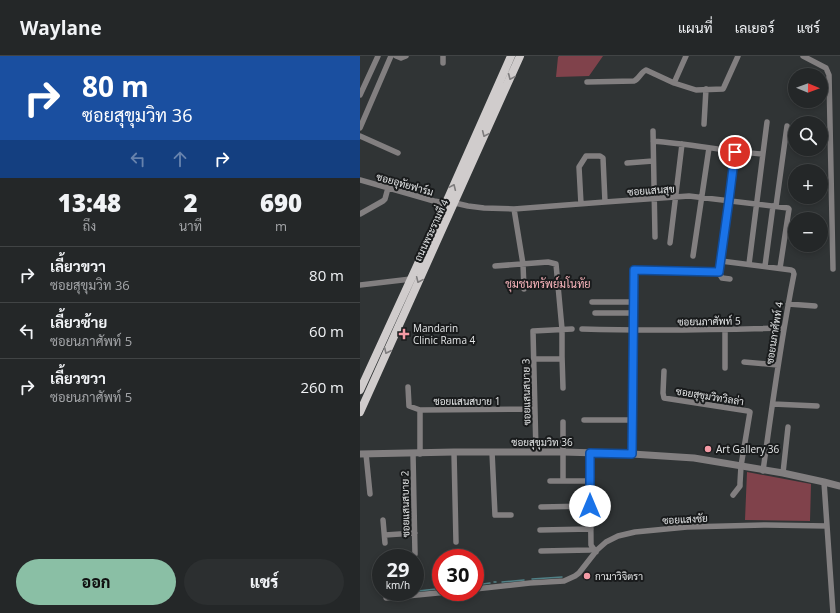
<!DOCTYPE html>
<html lang="th">
<meta charset="utf-8">
<style>
body{margin:0;font-family:"Open Sans",Sarabun,sans-serif;background:#2c2f30;color:#f1f3f6;height:100vh;display:flex;flex-direction:column;font-size:15px;white-space:nowrap}
*{box-sizing:border-box;margin:0}
p{font-size:13px;color:#a3a5a8}
.icon{flex:none;width:22px;height:22px;fill:none;stroke:currentColor;stroke-width:2;stroke-linecap:round;stroke-linejoin:round}
.map{position:relative;flex:1;overflow:hidden}
.panel{display:flex;flex-direction:column;background:#242728;width:360px}
.panel>*{flex:none}
.top-card{background:#1a4fa0;color:#fff;overflow:hidden}
.needle{width:26px;rotate:91deg}
.controls{position:absolute;left:428px;top:12px;display:grid;gap:8px}
.controls a{display:grid;place-items:center;width:40px;height:40px;border-radius:50%;background:#242728;box-shadow:0 2px 6px #0003,0 0 0 1px #414445;font-size:20px}
.speed{position:absolute;left:12px;top:493px;display:flex;gap:8px;font-size:20px;font-weight:700;text-align:center}
.speed>*{display:grid;place-content:center;width:52px;height:52px;border-radius:50%;background:#242728;box-shadow:0 2px 6px #0003,0 0 0 1px #414445;line-height:1}
.speed small{font-size:10px;font-weight:400}
.speed .limit{border:6px solid #d22;background:#fff;color:#111}
.pin{position:absolute;display:grid;place-items:center;width:34px;height:34px;color:#fff;margin:-17px;border:2px solid #fff;border-radius:50%;box-shadow:0 1px 4px #0007}
.me{position:absolute;width:44px;margin:-22px;rotate:0deg;stroke-linejoin:round;filter:drop-shadow(0 0 3px #0008)}
.turn{display:flex;align-items:center;gap:14px;height:84px;padding:0 16px;font-size:18px}
.turn .icon{width:52px;height:52px;stroke-width:2.5}
.turn b{display:block;font-size:28px;line-height:34px}
.lanes{display:flex;align-items:center;height:38px;padding:0 16px;background:#0003;justify-content:center;gap:20px;direction:ltr}
.lanes .off{opacity:.35}
.eta{display:flex;justify-content:space-evenly;align-items:center;height:68px;text-align:center}
.eta b{font-size:24px;font-weight:800;line-height:28px}
.cta{display:flex;gap:8px;margin-top:auto;padding:8px 16px}
.cta a{flex:1;height:46px;border-radius:24px;background:#8abfa5;color:#111;font-size:16px;font-weight:800;line-height:46px;text-align:center}
.cta a+a{background:#2c2f30;color:#f1f3f6}
ul{padding:0;list-style:none}
li{display:flex;align-items:center;gap:12px;height:56px;padding:0 16px;border-top:1px solid #414445}
li div{flex:1}
li b{display:block;font-size:15px}
li em{font-style:normal}
header{display:flex;align-items:center;gap:24px;box-sizing:border-box;height:56px;padding:0 20px;background:#242728;border-bottom:1px solid #414445}
header strong{font-size:19px}
nav{display:flex;gap:22px;margin-inline-start:auto;font-size:14px}
main{display:flex;flex:1;min-height:0}
.map>svg:first-child{display:block}
.green{fill:#80424b}
.lines{fill:none;stroke-linecap:round;stroke-linejoin:round}
.stream{stroke:#508086;stroke-width:1.5}
.minor{stroke:#827f80;stroke-width:5.5}
.tertiary{stroke:#827f80;stroke-width:7}
.primary{stroke:#d0cccc;stroke-width:8}
.oneway{stroke:#7e7c7d}
.route-casing{stroke:#114b97;stroke-width:10}
.route{stroke:#1a73e8;stroke-width:7}
.poi-dot{fill:#f49aa5;stroke:#191b1c;stroke-width:1.5}
.labels{text-anchor:middle;dominant-baseline:central;stroke-width:4;stroke-linejoin:round;paint-order:stroke}
.street-label{font-size:10px;fill:#e4e6e7;stroke:#191b1c}
.poi-label{font-size:10px;fill:#e4e6e7;stroke:#191b1c;text-anchor:start}
.neighbourhood-label{font-size:11px;fill:#fbb6bd;stroke:#191b1c}
</style>
<header>
<strong>Waylane</strong>
<nav><a>แผนที่</a><a>เลเยอร์</a><a>แชร์</a></nav>
</header>
<main>
<section class="panel">
<div class="top-card">
<div class="turn"><svg class="icon" aria-label="right" viewBox="0 0 24 24"><path d="M7 20v-9h11M14 6l5 5-5 5"/></svg><div><b>80 m</b>ซอยสุขุมวิท 36</div></div>
<div class="lanes"><svg class="icon off" aria-label="left" viewBox="0 0 24 24"><path d="M17 20v-9H6M10 6l-5 5 5 5"/></svg><svg class="icon off" aria-label="ahead" viewBox="0 0 24 24"><path d="M12 20V5M6 11l6-6 6 6"/></svg><svg class="icon" aria-label="right" viewBox="0 0 24 24"><path d="M7 20v-9h11M14 6l5 5-5 5"/></svg></div>
</div>
<div class="eta">
<div><b>13:48</b><p>ถึง</p></div>
<div><b>2</b><p>นาที</p></div>
<div><b>690</b><p>m</p></div>
</div>
<ul>
<li><svg class="icon" aria-label="right" viewBox="0 0 24 24"><path d="M7 20v-9h11M14 6l5 5-5 5"/></svg><div><b>เลี้ยวขวา</b><p>ซอยสุขุมวิท 36</p></div><em>80 m</em></li>
<li><svg class="icon" aria-label="left" viewBox="0 0 24 24"><path d="M17 20v-9H6M10 6l-5 5 5 5"/></svg><div><b>เลี้ยวซ้าย</b><p>ซอยนภาศัพท์ 5</p></div><em>60 m</em></li>
<li><svg class="icon" aria-label="right" viewBox="0 0 24 24"><path d="M7 20v-9h11M14 6l5 5-5 5"/></svg><div><b>เลี้ยวขวา</b><p>ซอยนภาศัพท์ 5</p></div><em>260 m</em></li>
</ul>
<div class="cta"><a>ออก</a><a>แชร์</a></div>
</section>
<div class="map">
<svg width="480" height="557" viewBox="0 0 480 557">
<rect width="100%" height="100%" fill="#303435"/>
<path class="green" d="M199 0H243L229 20 196 21 198 1Z
M387 416 451 428 450 465 385 464Z"/>
<g class="lines">
<path class="stream" d="M172 523 202 521
M134 526H136
M142 526 164 524
M115 529 130 527
M58 535 76 533
M23 539 49 536"/>
<path class="minor" d="M36 0 41 2 46 0
M83 0V7
M443 0 466 12 469 19 473 213
M227 26 274 25C279 23 281 16 286 14L314 27 336 34 363 33 364 31 378 0
M314 27 326 0
M0 39 18 0
M344 68 346 33
M0 72 31 0
M293 75 295 181
M0 80 38 97
M293 85C330 88 366 95 402 98
M267 107 293 105
M0 124 74 145 86 147
M95 147 108 150 124 152 154 153 245 146 329 140 428 152 429 153 420 212
M221 148 219 111 226 100H240L243 102 245 146
M416 150 427 70
M154 153 163 208 164 233
M0 158 23 145 25 143 28 132
M310 187 322 88
M333 200 349 92
M361 205 431 214 433 215 434 218C421 283 412 349 403 415
M389 208 407 66
M135 210 188 206 196 208 202 273V302L199 303H174
M405 210 413 150
M370 223 362 222 359 217 369 145 375 95
M0 229 51 223
M232 246H273
M428 248 455 250
M235 257H273
M222 273C289 275 357 274 424 272
M202 300 203 332
M384 306 418 309
M365 312V274
M304 315 303 337 304 342 388 355 390 356 381 410 380 427V430L373 439
M48 331 49 350 60 354
M413 348 457 350
M224 364H272
M94 396 96 486
M132 396 135 459H151
M176 396 173 275 212 273
M230 397 231 489 236 496
M6 398 10 438
M53 398 55 498
M60 398V354L175 353
M272 398 274 214 359 217
M423 417 428 371
M190 425H230
M203 425V366
M464 426 473 557
M181 451 230 450
M23 464 25 487
M180 474 231 473
M25 479 55 477
M181 495 230 494 233 492
M115 533 170 527 204 525 215 520 219 517 237 494 246 486 258 480 275 476 327 471 406 469 467 470
M26 542 88 536"/>
<path class="tertiary" d="M0 398 94 396H203L272 398 334 402 423 417 464 426 480 430"/>
<path class="primary" d="M0 334 89 140 151 0
M0 356 160 0"/>
</g>
<defs><path id="oneway-chevron" d="M-2-3.5L2.5 0L-2 3.5" fill="none" stroke-width="1.6" stroke-linecap="round" stroke-linejoin="round"/></defs>
<g class="oneway">
<use href="#oneway-chevron" transform="translate(151 21) rotate(114)"/>
<use href="#oneway-chevron" transform="translate(125 78) rotate(114)"/>
<use href="#oneway-chevron" transform="translate(93 131) rotate(-66)"/>
<use href="#oneway-chevron" transform="translate(59 224) rotate(114)"/>
<use href="#oneway-chevron" transform="translate(27 295) rotate(115)"/>
</g>
<g class="lines">
<g class="route-casing">
<path id="route" d="M230 450V397L272 398 274 214 359 216 369 144 375 96"/>
</g>
<use href="#route" class="route"/>
</g>
<g class="poi-dot">
<path d="M42 272h4v4h4v4h-4v4h-4v-4h-4v-4h4z"/>
<circle cx="348" cy="393" r="4"/>
<circle cx="227" cy="520" r="4"/>
</g>
<g class="labels">
<g class="street-label">
<text transform="translate(45 128) rotate(16)">ซอยอุทัยฟาร์ม</text>
<text transform="translate(291 134) rotate(-4)">ซอยแสนสุข</text>
<text transform="translate(71 174) rotate(-65)">ถนนพระรามที่ 4</text>
<text transform="translate(349 265) rotate(-1)">ซอยนภาศัพท์ 5</text>
<text transform="translate(414 277) rotate(-81)">ซอยนภาศัพท์ 4</text>
<text transform="translate(166 336) rotate(-91)">ซอยแสนสบาย 3</text>
<text transform="translate(350 340) rotate(9)">ซอยสุขุมวิทวิลล่า</text>
<text x="107" y="345">ซอยแสนสบาย 1</text>
<text x="182" y="386">ซอยสุขุมวิท 36</text>
<text transform="translate(45 448) rotate(-91)">ซอยแสนสบาย 2</text>
<text transform="translate(325 463) rotate(-3)">ซอยแสงชัย</text>
</g>
<g class="poi-label">
<text x="53" y="272">Mandarin<tspan x="53" dy="12">Clinic Rama 4</tspan></text>
<text x="356" y="393">Art Gallery 36</text>
<text x="235" y="520">กามาวิจิตรา</text>
</g>
<g class="neighbourhood-label">
<text x="188" y="227">ชุมชนทรัพย์มโนทัย</text>
</g>
</g>
</svg>
<div class="controls">
<a><svg class="needle" viewBox="-14 -14 28 28"><path d="M0-13l5 13h-10z" fill="#e53935"/><path d="M0 13l5-13h-10z" fill="#a3a5a8"/></svg></a>
<a><svg class="icon" aria-label="search" viewBox="0 0 24 24"><circle cx="10" cy="10" r="6"/><path d="M15 15l6 6"/></svg></a>
<a>+</a>
<a>−</a>
</div>
<div class="speed"><div>29<small>km/h</small></div><div class="limit">30</div></div>
<div class="pin" style="left:375px;top:96px;background:#d93025"><svg class="icon" aria-label="arrive" viewBox="0 0 24 24"><path d="M6 21V4h12l-3 4 3 4H6"/></svg></div>
<svg class="me" style="left:230px;top:450px" viewBox="-20 -20 40 40"><circle r="19" fill="#fff"/><path d="M0-13L10 11 0 6-10 11z" fill="#1a73e8"/></svg>
</div>
</main>
